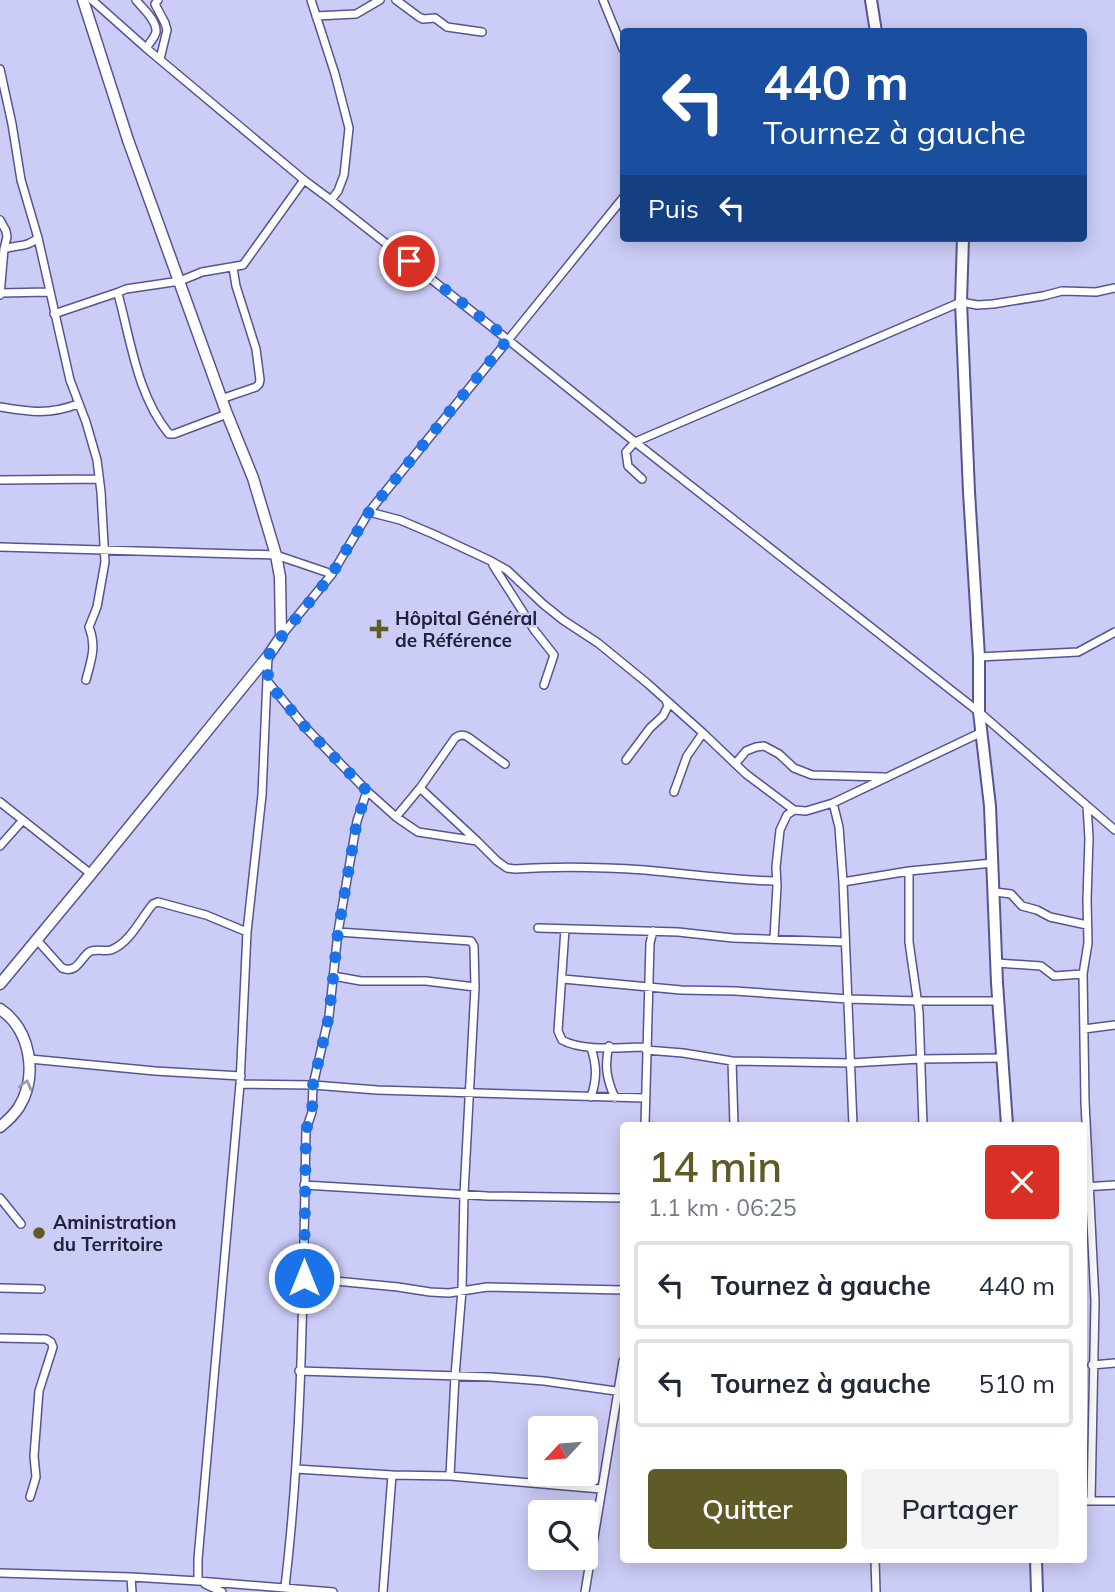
<!DOCTYPE html>
<html lang="fr">
<meta charset="utf-8">
<style>
body{margin:0;font-family:Mulish,sans-serif;background:#f2f2f3;color:#1f2937;height:100vh;display:flex;flex-direction:column;font-size:26px;white-space:nowrap}
*{box-sizing:border-box;margin:0}
p{font-size:23px;color:#747a83}
.icon{flex:none;width:38px;height:38px;fill:none;stroke:currentColor;stroke-width:2;stroke-linecap:round;stroke-linejoin:round}
.map{position:relative;flex:1;overflow:hidden}
.details{position:absolute;left:620px;top:1122px;width:467px;height:441px;display:flex;flex-direction:column;background:#fff;border-radius:7px;box-shadow:0 4px 18px #0003}
.details>*{flex:none}
.banner{position:absolute;left:620px;top:28px;width:467px;height:214px;border-radius:7px;box-shadow:0 4px 18px #0003;background:#1a4fa0;color:#fff;overflow:hidden}
.needle{width:46px;rotate:244deg}
.tools{position:absolute;left:528px;top:1416px;display:grid;gap:14px}
.tools a{display:grid;place-items:center;width:70px;height:70px;border-radius:7px;background:#fff;box-shadow:0 4px 18px #0003;font-size:35px}
.pin{position:absolute;display:grid;place-items:center;width:60px;height:60px;color:#fff;margin:-30px;border:4px solid #fff;border-radius:50%;box-shadow:0 2px 7px #0007}
.me{position:absolute;width:77px;margin:-38px;rotate:0deg;stroke-linejoin:round;filter:drop-shadow(0 0 5px #0008)}
.turn{display:flex;align-items:center;gap:24px;height:147px;padding:0 28px;font-size:32px}
.turn .icon{width:91px;height:91px;stroke-width:2.5}
.turn b{display:block;font-size:49px;line-height:60px}
.then{display:flex;align-items:center;height:66px;padding:0 28px;background:#0003;gap:14px;font-size:26px}
.round{display:grid;place-items:center;flex:none;width:74px;height:74px;border-radius:7px;background:#f2f2f3}
.summary{display:flex;align-items:center;justify-content:space-between;height:119px;padding:0 28px}
h1{font-size:42px;font-weight:600;line-height:52px;color:#5f5b27}
.action{display:flex;gap:14px;margin-top:auto;padding:14px 28px}
.action a{flex:1;height:80px;border-radius:7px;background:#5f5b27;color:#fff;font-size:28px;font-weight:600;line-height:80px;text-align:center}
.action a+a{background:#f2f2f3;color:#1f2937}
ul{padding:0;list-style:none}
li{display:flex;align-items:center;gap:21px;height:88px;margin:0 14px 10px;padding:0 14px;border:4px solid #e0e1e3;border-radius:7px}
li div{flex:1}
li b{display:block;font-size:26px}
li em{font-style:normal}
.map>svg:first-child{display:block}
.lines{fill:none;stroke-linecap:round;stroke-linejoin:round}
.minor-casing{stroke:#575591;stroke-width:10}
.tertiary-casing{stroke:#575591;stroke-width:13}
.secondary-casing{stroke:#575591;stroke-width:14}
.minor{stroke:#fff;stroke-width:7}
.tertiary{stroke:#fff;stroke-width:10}
.secondary{stroke:#fff;stroke-width:10}
.oneway{stroke:#9c9ba7}
.route{stroke:#1a73e8;stroke-width:12;stroke-dasharray:0 21.6}
.poi-dot{fill:#5f5b27;stroke:#cccdf7;stroke-width:2.5}
.labels{text-anchor:middle;dominant-baseline:central;stroke-width:5;stroke-linejoin:round;paint-order:stroke}
.poi-label{font-size:19px;font-weight:bold;fill:#22213b;stroke:#cccdf7;text-anchor:start}
</style>
<div class="map">
<svg width="1115" height="1592" viewBox="0 0 1115 1592">
<rect width="100%" height="100%" fill="#cccdf7"/>
<g class="lines">
<g class="minor-casing">
<path id="minor" d="M92 0 146 48 304 180 331 200 507 339 635 442 979 712 1115 830
M136 0C142 8 157 20 156 32 155 37 149 44 146 48
M158 0 155 4 165 23 167 30 160 59
M311 0 335 74 349 128 344 175 338 191 331 200
M396 0 419 17 423 19 435 18 447 27 482 32
M603 0 623 49
M316 16 356 14 380 0
M0 69 12 124 21 180 38 238 70 380 86 422 97 460 101 492 105 562 97 607 89 627C97 647 91 660 86 680
M0 220 6 231 7 237 4 249 0 295
M4 249C18 244 26 248 38 238
M0 293 49 292
M54 314 119 292
M221 399 256 387 259 384 260 380 256 349 236 286 233 268
M0 407C30 412 49 415 78 404
M227 414 174 434H169C137 395 131 341 118 294L119 292 126 289 180 281 202 272 243 265 304 180
M642 479 628 466 626 452 635 442 961 302 977 305 993 304 1043 296 1062 291 1096 292 1115 288
M0 480 99 479
M369 512 400 520 433 534 491 561 507 570 543 604 563 620 598 643 647 683 703 733 746 774 794 810 806 811 833 803 982 732
M0 547 276 555 332 574
M493 565 535 631 554 655 544 685
M281 636 332 574 369 512 623 198
M979 657 1078 652 1115 632
M268 682 305 727 367 791 396 817 418 832 477 841 497 861 507 868 515 869C558 866 602 867 645 870 688 874 731 880 774 881L776 882
M626 760 650 728 663 716 668 706 666 700
M736 763 746 751 756 747 764 746 779 754 794 768 812 775 884 777
M420 788 455 738C459 735 464 734 468 737L505 764
M674 792 687 756 703 733
M0 802 91 874
M833 803 839 827 843 882 853 1125
M1087 806 1089 838 1087 900 1088 943 1083 974 1085 1102 1095 1301 1091 1500
M396 817 420 788 477 841
M0 846 23 820
M909 871V942L919 1012 923 1125
M843 882 909 871 993 863
M995 892 1011 894 1022 906 1037 910 1050 917 1087 925
M538 928 678 932 733 938 845 942
M565 929 558 1031 562 1040C583 1052 623 1047 646 1047
M338 932 471 941 474 946 475 987 464 1194 462 1290 455 1376 450 1476
M774 938 777 886 776 867 780 830 787 815 794 810
M37 940 62 968C77 974 80 959 89 952 96 948 104 952 111 950 130 943 141 918 153 904L158 902 206 915 247 932
M997 963 1041 966 1054 976 1083 974
M333 976 361 981H426L475 987
M563 979 681 990 735 991 848 999 918 1001H998
M1084 1029 1115 1025
M609 1046C604 1066 607 1080 615 1098
M646 1050 683 1053 732 1061 851 1063 920 1059 1003 1058
M30 1059 155 1071 241 1076
M732 1061 734 1125
M240 1084 313 1085 377 1090 645 1098
M591 1097C597 1079 597 1066 591 1048
M645 1125 650 943 653 931
M304 1185 487 1196 623 1198
M1083 1187 1115 1185
M0 1198 21 1224
M304 1278 398 1287 430 1292 449 1293 487 1287 623 1290
M0 1288 41 1289
M0 1338 46 1339 51 1342 53 1347 39 1391 34 1456 36 1477 30 1497
M1092 1365 1115 1363
M299 1371 491 1377 544 1381 623 1392
M296 1469 392 1475 450 1476 601 1489
M1083 1501H1115
M875 1559 876 1592
M0 1573 131 1577
M198 1581 333 1592
M205 1584 222 1592
M285 1587C303 1435 303 1282 306 1130L312 1112 313 1085 329 1016 338 932 357 821 367 791
M132 1592 131 1577 198 1581V1559L240 1084 247 932 262 795 268 656
M383 1592 392 1475
M585 1592 623 1361"/>
</g>
<g class="tertiary-casing">
<path id="tertiary" d="M0 984 91 874 268 656 281 637 280 577 276 555 253 478 227 414 128 140 83 0
M0 1009C31 1030 38 1076 19 1107 14 1115 6 1122 0 1127"/>
</g>
<g class="secondary-casing">
<path id="secondary" d="M871 0 876 32
M963 238 961 302 969 492 979 657V712L990 806 997 983 1007 1125
M1036 1559 1037 1592"/>
</g>
<use href="#minor" class="minor"/>
<use href="#tertiary" class="tertiary"/>
<use href="#secondary" class="secondary"/>
</g>
<defs><path id="oneway-chevron" d="M-2-3.5L2.5 0L-2 3.5" fill="none" stroke-width="1.6" stroke-linecap="round" stroke-linejoin="round" transform="scale(1.75)"/></defs>
<use class="oneway" href="#oneway-chevron" transform="translate(26 1085) rotate(-76)"/>
<g class="lines">
<path class="route" d="M304 1278 306 1130 312 1112 313 1085 329 1016 338 932 357 821 367 791 305 727 268 682V656L281 637 332 574 369 512 508 339 409 261"/>
</g>
<g class="poi-dot">
<path d="M375.5 618.5h7v7h7v7h-7v7h-7v-7h-7v-7h7z"/>
<circle cx="39" cy="1233" r="7"/>
</g>
<g class="labels">
<g class="poi-label">
<text x="395" y="618">Hôpital Général<tspan x="395" dy="22">de Référence</tspan></text>
<text x="53" y="1222">Aministration<tspan x="53" dy="22">du Territoire</tspan></text>
</g>
</g>
</svg>
<div class="tools">
<a><svg class="needle" viewBox="-14 -14 28 28"><path d="M0-13l5 13h-10z" fill="#e53935"/><path d="M0 13l5-13h-10z" fill="#747a83"/></svg></a>
<a><svg class="icon" aria-label="search" viewBox="0 0 24 24"><circle cx="10" cy="10" r="6"/><path d="M15 15l6 6"/></svg></a>
</div>
<div class="pin" style="left:409px;top:261px;background:#d93025"><svg class="icon" aria-label="arrive" viewBox="0 0 24 24"><path d="M6 21V4h12l-3 4 3 4H6"/></svg></div>
<svg class="me" style="left:304px;top:1278px" viewBox="-20 -20 40 40"><circle r="17" fill="#1a73e8" stroke="#fff" stroke-width="3"/><path d="M0-11L8 9 0 5-8 9z" fill="#fff"/></svg>
<div class="banner">
<div class="turn"><svg class="icon" aria-label="left" viewBox="0 0 24 24"><path d="M17 20v-9H6M10 6l-5 5 5 5"/></svg><div><b>440 m</b>Tournez à gauche</div></div>
<div class="then">Puis<svg class="icon" aria-label="left" viewBox="0 0 24 24"><path d="M17 20v-9H6M10 6l-5 5 5 5"/></svg></div>
</div>
<section class="details">
<div class="summary"><div><h1>14 min</h1><p>1.1 km · 06:25</p></div><a class="round" style="background:#d93025;color:#fff"><svg class="icon" aria-label="close" viewBox="0 0 24 24"><path d="M6 6l12 12M18 6L6 18"/></svg></a></div>
<ul>
<li><svg class="icon" aria-label="left" viewBox="0 0 24 24"><path d="M17 20v-9H6M10 6l-5 5 5 5"/></svg><div><b>Tournez à gauche</b></div><em>440 m</em></li>
<li><svg class="icon" aria-label="left" viewBox="0 0 24 24"><path d="M17 20v-9H6M10 6l-5 5 5 5"/></svg><div><b>Tournez à gauche</b></div><em>510 m</em></li>
</ul>
<div class="action"><a>Quitter</a><a>Partager</a></div>
</section>
</div>
